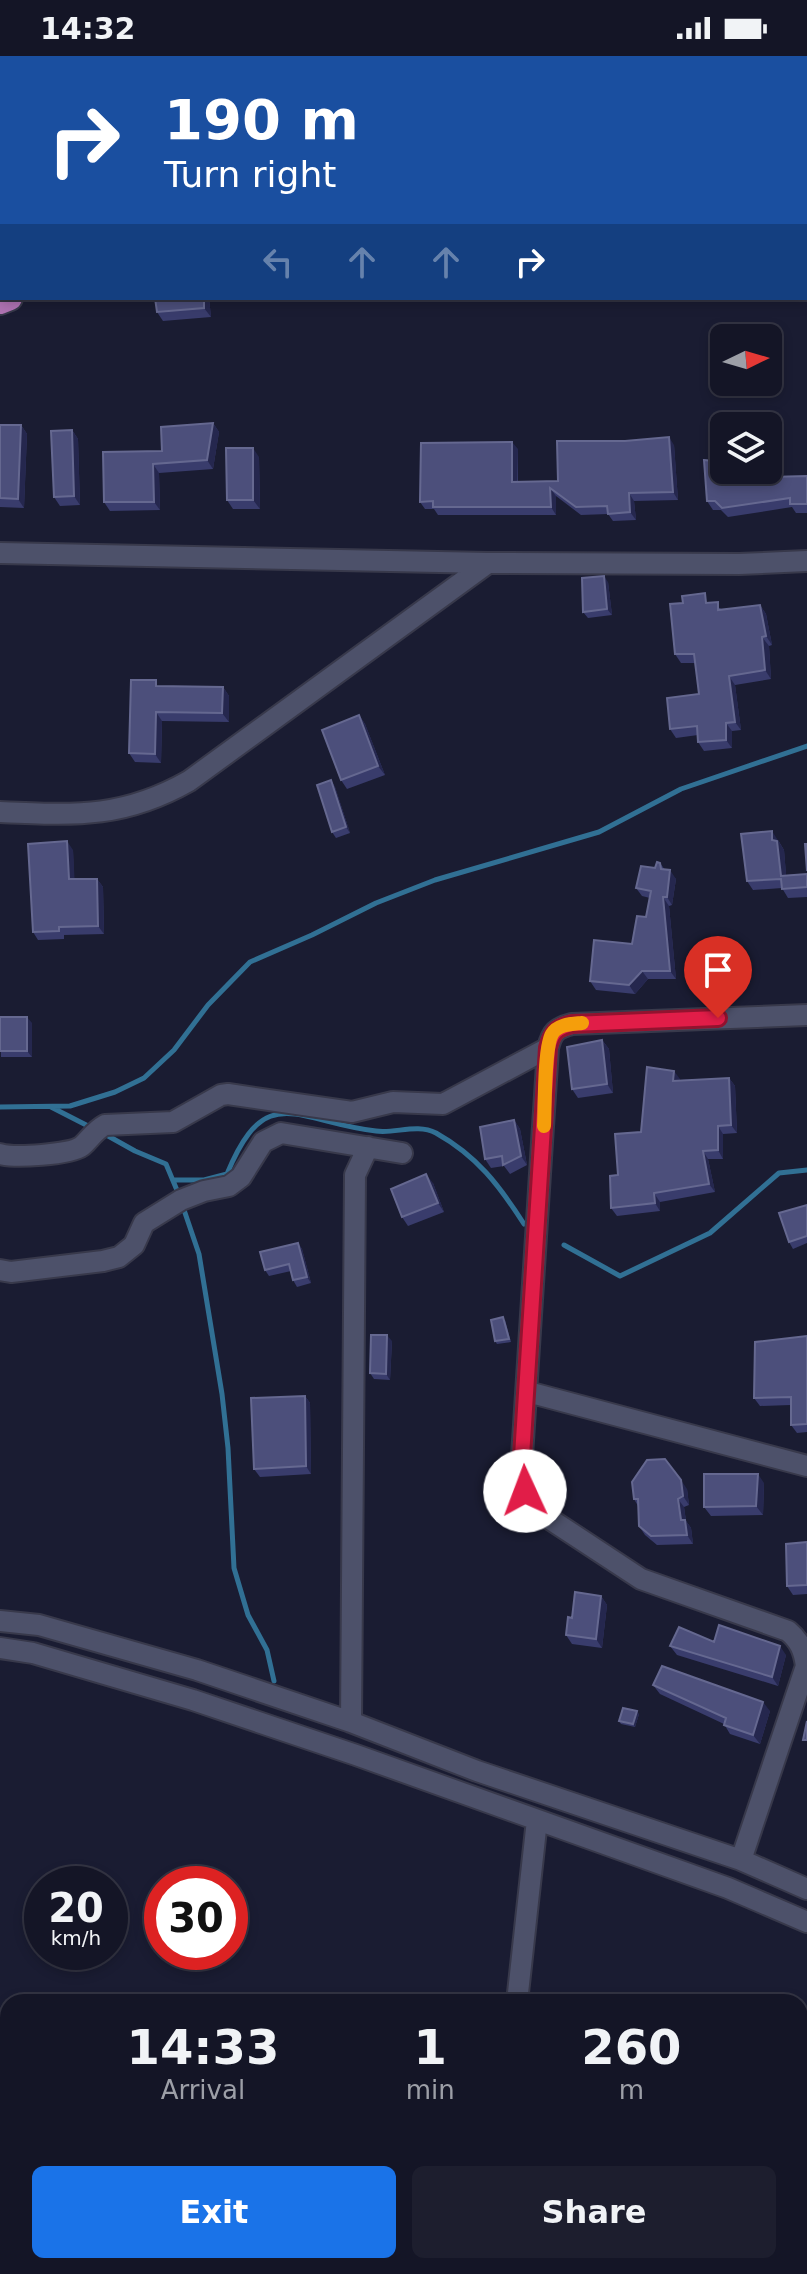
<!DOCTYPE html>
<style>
body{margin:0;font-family:"DejaVu Sans",sans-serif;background:#1d1e2e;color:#f1f3f6;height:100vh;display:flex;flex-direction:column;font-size:30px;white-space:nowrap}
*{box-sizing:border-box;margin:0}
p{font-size:26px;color:#9d9fa7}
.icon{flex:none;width:44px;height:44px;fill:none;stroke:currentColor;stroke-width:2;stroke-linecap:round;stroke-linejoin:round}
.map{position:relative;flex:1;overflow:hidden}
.drawer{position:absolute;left:0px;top:1938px;width:808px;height:280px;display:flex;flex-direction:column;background:#141526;border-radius:24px 24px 0 0;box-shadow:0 4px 12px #0003,0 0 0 2px #333443}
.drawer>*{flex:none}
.top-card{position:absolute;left:0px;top:0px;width:808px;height:244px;box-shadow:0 4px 12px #0003,0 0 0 2px #333443;background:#1a4fa0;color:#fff;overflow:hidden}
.needle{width:52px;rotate:85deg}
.fabs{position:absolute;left:710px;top:268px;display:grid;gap:16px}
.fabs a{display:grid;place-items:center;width:72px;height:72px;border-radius:12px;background:#141526;box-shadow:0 4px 12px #0003,0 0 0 2px #333443;font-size:40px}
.speed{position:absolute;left:24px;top:1810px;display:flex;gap:16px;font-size:40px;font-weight:700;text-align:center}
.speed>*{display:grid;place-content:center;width:104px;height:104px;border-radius:50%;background:#141526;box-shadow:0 4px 12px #0003,0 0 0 2px #333443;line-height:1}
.speed small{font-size:20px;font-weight:400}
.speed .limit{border:12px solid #d22;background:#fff;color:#111}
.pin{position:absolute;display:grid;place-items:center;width:68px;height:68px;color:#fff;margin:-82px -34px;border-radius:50% 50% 50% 0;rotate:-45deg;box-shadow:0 0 8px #0007}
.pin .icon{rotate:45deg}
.me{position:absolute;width:88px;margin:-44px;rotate:358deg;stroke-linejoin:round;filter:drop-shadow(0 0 6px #0008)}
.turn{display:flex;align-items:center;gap:28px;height:168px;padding:0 32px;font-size:36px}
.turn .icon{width:104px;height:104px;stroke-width:2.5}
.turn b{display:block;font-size:56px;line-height:68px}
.lanes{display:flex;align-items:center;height:76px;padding:0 32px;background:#0003;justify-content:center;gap:40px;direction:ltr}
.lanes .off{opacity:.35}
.eta{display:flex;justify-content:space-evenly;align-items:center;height:136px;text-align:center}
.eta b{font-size:48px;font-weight:700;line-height:56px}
.button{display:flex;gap:16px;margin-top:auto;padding:16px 32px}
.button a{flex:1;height:92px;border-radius:12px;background:#1a73e8;color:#fff;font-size:32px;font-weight:700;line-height:92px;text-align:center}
.button a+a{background:#1d1e2e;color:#f1f3f6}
.status{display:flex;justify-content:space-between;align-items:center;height:56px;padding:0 40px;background:#141526;direction:ltr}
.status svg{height:22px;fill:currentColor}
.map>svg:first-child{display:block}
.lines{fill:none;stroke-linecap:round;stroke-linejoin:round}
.stream{stroke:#317094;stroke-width:5}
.minor-casing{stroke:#38394b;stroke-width:24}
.major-casing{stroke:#38394b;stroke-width:28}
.minor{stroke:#4d516a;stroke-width:20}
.major{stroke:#af73b3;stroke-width:24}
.wall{fill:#393c6c}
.shaded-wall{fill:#25274e}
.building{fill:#4c4f7b;stroke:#656890;stroke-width:2}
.route-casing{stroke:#92132f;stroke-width:20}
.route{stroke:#e11d48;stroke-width:14}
.slow{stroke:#f59e0b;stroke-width:14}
</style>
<div class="status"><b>14:32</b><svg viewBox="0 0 49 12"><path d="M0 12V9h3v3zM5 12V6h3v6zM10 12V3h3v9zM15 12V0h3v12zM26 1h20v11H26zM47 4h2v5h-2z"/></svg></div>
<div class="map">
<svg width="807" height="2218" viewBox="0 0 807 2218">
<rect width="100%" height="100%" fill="#1a1c32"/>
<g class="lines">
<path class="stream" d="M0 1051 70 1050 115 1036 144 1022 174 994 208 949 250 906 312 879 376 847 435 824 599 776 681 733 807 690
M51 1051 92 1072
M101 1076 135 1095 166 1108 179 1139
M173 1124H204L227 1118C266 1023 297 1066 376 1075 395 1078 417 1067 436 1077 477 1100 499 1129 524 1168
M182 1148 199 1198 222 1338 228 1392 234 1512 248 1559 267 1594 274 1625
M564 1189 620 1220 710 1177 779 1117 807 1114"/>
<g class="minor-casing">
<path id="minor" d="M748 0 755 2
M806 16H807
M0 497 488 507 739 508 807 505
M0 756C74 759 122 763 189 725L488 507
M0 1098C14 1102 70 1099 82 1090 90 1083 94 1075 105 1069L173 1066 221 1039 228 1038 352 1056 393 1046 443 1048 548 992
M0 1214 11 1216 103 1205 119 1201 134 1189 144 1167 181 1144 204 1135 229 1130 241 1121 263 1086 281 1077 402 1097
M528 1336 807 1410
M0 1565 39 1569 197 1614 351 1666 477 1715 741 1804 807 1833
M0 1592 33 1597 193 1644 356 1699 728 1832 807 1866
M351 1666 355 1119 368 1091
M741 1804 806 1610C804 1595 800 1585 788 1575L641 1523 533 1452 525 1435 521 1416 548 992C552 976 556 972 572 968L807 959
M517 1946 537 1764
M488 2218 489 2210"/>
</g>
<g class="major-casing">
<path id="major" d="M479 2 484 0
M564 2 569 0
M0 208 2 207
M0 246 10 242"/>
</g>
<use href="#minor" class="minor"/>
<use href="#major" class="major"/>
</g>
<path class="wall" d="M155 242H209L211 261 163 265 157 256Z
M213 367 219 376 213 413 159 417 160 454 110 455 104 446 162 395Z
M0 369H21L27 378 24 452 0 451Z
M72 374 78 383 80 449 60 450 54 441Z
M674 389 678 444 634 445 636 464 613 465 608 458 581 459 556 440V459H438L434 453H425L420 446 518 393V426L558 425Z
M259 401 260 453H233L227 444Z
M768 411 774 421 807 420V457H796L792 451 728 461 721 454H713L707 445Z
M608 526 612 559 588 562 583 556Z
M711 547 723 554 760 549 766 558 772 589 769 590 771 623 735 629 741 674 732 675V692L704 695 698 686V679L676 682 670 673 699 638 695 607H681L675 598Z
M160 630 223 631 229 640V666L162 665 161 707 135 706 129 697Z
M359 659 365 668 385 719 347 733 341 724Z
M331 724 335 731 350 777 336 782 332 776Z
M778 784 784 794 786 819 807 818V841L788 842 782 832 753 834 747 825Z
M73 794 74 823H97L103 831 104 878 64 879V883L38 884 33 876Z
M660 807 665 814 676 823 672 849 669 850 676 923H648L635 938 596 934 590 925 632 888 646 861 650 842 642 840 636 832Z
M0 961 32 967V1001H1Z
M602 984 609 993 613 1037 578 1042 572 1033Z
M729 1022 735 1030 737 1077 723 1078V1103H708L715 1136 660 1146V1155L617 1160 611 1152 618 1119 641 1076 680 1023V1024Z
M514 1064 520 1073 527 1109 510 1118 504 1110 491 1112 485 1103Z
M433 1127 444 1156 408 1170 402 1161Z
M807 1149V1187L793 1193 789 1186Z
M298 1187 302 1193 311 1227 297 1231 293 1224 291 1215 269 1220 265 1214Z
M505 1264 511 1286 497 1288 495 1285Z
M807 1281V1376L797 1377 791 1369V1349L760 1350 754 1342Z
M392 1285 390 1324 374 1323 370 1317Z
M305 1340 310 1347 311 1418 260 1421 254 1413Z
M764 1427 763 1459 711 1460 704 1451Z
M687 1433 689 1449 684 1451 686 1465 691 1472 693 1488 657 1489 645 1479 639 1470 638 1450 634 1443Z
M807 1486V1538L793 1539 787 1530Z
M601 1540 607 1549 602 1592 572 1588 566 1579 572 1562Z
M714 1586 786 1599 778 1630 677 1599 670 1590Z
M653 1629 770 1655 760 1688 730 1678 724 1668 660 1638Z
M639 1658 635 1671 621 1668 619 1665Z"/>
<path class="shaded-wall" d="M204 242H209L211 261 204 252Z
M213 367 219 376 213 413 207 404Z
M21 369 27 378 24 452 18 443Z
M72 374 78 383 80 449 74 440Z
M669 381 674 389 678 444 673 436Z
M512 386 518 393 517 433 512 426Z
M253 392 259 401 260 453 253 444Z
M153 408 159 417 160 454 154 446Z
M768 411 774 419 775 430 769 421Z
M550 432 556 440V459L551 451Z
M629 437 634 445 636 464 630 456Z
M604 520 608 526 612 559 607 553Z
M760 549 766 558 772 589 766 580Z
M762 581 769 590 771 623 765 614Z
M729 620 735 629 741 674 735 666Z
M223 631 229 640V666L222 657Z
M156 656 162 665 161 707 155 698Z
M359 659 365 668 385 719 378 710Z
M726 667 732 675V692L726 684Z
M331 724 335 731 350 777 346 771Z
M772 775 784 794 787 829 781 820 772 784Z
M67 785 73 794 75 831 69 823Z
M670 814 676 823 672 849 667 841Z
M97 823 103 831 104 878 98 870Z
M663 841 669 850 676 923 670 915Z
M642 915 648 923 635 938 629 929Z
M27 961 32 967V1001L27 995Z
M602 984 609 993 613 1037 607 1028Z
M674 1015 680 1023 679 1033 673 1025Z
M729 1022 735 1030 737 1077 731 1069Z
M514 1064 520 1073 527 1109 521 1100Z
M718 1070 723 1078V1103L718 1094Z
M703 1095 708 1103 715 1136 709 1128Z
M426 1118 433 1127 444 1156 438 1147Z
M654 1137 660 1146V1155L655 1147Z
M298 1187 302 1193 311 1227 307 1221Z
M387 1279 392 1285 390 1324 386 1318Z
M305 1340 310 1347 311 1418 306 1410Z
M758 1418 764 1427 763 1459 756 1450Z
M681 1424 687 1433 689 1449 683 1440Z
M678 1443 684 1451 686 1465 691 1472 693 1488 687 1479 681 1464Z
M601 1540 607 1549 602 1592 596 1583Z
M780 1590 786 1599 778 1630 772 1621Z
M763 1646 770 1655 760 1688 753 1679Z
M637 1655 639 1658 635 1671 633 1668Z"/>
<path class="building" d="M155 242H204V252L157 256Z
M213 367 207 404 153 408 154 446H104L103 396 162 395 161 371Z
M0 369H21L18 443 0 442Z
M72 374 74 440 54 441 51 375Z
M669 381 673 436 629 437 630 456 608 458 607 450 576 451 550 432 551 451H433V445L420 446 421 387 512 386V426L558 425 557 385H625Z
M226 392H253V444H227Z
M704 404 724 406V414H768L769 421 807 420V448H790V442L722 452 715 445H707Z
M604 520 607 553 583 556 582 522Z
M705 537 706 547 718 546V554L760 549 766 580 762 581 765 614 729 620 735 666 726 667V684L698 686 697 670 670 673 667 642 699 638 694 598H675L670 548 683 547 682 540Z
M131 624H156V630L223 631 222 657 156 656 155 698 129 697Z
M359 659 378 710 341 724 322 674Z
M331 724 346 771 332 776 317 729Z
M772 775V784L777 785 781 820 807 818V831L782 833 781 823 747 825 741 778Z
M67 785 69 823H97L98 870 59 871V875L33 876 28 788Z
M805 788H807V815Z
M657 806 660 807 661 813 670 814 667 841H663L670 915H642L629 929 590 925 594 884 632 888 637 860 646 861 651 835 636 832 641 810 655 812Z
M0 961H27V995H0Z
M602 984 607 1028 572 1033 567 991Z
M647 1011 674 1015 673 1025 729 1022 731 1069 718 1070V1094L703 1095 709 1128 654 1137 655 1147 611 1152 610 1120 618 1119 615 1078 641 1076Z
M514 1064 521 1100 503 1109 502 1100 485 1103 480 1071Z
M426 1118 438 1147 402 1161 391 1133Z
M807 1149V1180L789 1186 779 1157Z
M298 1187 307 1221 293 1224 289 1208 265 1214 260 1196Z
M503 1261 509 1283 495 1285 491 1264Z
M371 1279H387L386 1318 370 1317Z
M807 1280V1368L791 1369V1341L754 1342 755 1286Z
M305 1340 306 1410 254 1413 251 1342Z
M665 1403 681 1424 683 1440 678 1443 681 1464H685L687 1479 651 1480 639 1470 638 1443H634L632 1426 647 1404Z
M704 1418H758L756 1450 704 1451Z
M807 1486V1529L787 1530 786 1488Z
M575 1536 601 1540 596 1583 566 1579 568 1561 572 1562Z
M719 1569 780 1590 772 1621 670 1590 679 1571 714 1586Z
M662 1610 763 1646 753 1679 724 1669 726 1662 653 1629Z
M623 1652 637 1655 633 1668 619 1665Z
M807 1665V1684H803Z"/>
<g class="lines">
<g class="route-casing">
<path id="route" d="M525 1435 521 1416 548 992C552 976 556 972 572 968L718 962"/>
</g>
<use href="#route" class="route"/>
<path class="slow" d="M544 1070C545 1051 544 992 552 978 558 968 572 968 582 967"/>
</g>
</svg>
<div class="fabs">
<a><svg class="needle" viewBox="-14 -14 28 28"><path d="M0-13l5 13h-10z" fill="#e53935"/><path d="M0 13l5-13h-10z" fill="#9d9fa7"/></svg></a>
<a><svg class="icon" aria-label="layers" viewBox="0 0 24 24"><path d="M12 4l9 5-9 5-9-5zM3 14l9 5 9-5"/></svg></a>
</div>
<div class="speed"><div>20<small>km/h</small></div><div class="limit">30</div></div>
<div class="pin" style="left:718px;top:962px;background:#d93025"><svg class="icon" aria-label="arrive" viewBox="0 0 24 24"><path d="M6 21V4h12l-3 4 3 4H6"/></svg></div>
<svg class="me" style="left:525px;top:1435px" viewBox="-20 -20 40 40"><circle r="19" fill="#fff"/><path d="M0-13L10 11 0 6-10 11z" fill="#e11d48"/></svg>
<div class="top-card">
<div class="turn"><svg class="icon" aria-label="right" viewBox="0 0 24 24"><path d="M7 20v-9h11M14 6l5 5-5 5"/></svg><div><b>190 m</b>Turn right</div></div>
<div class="lanes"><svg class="icon off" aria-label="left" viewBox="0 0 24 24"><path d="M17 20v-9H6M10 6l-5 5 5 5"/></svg><svg class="icon off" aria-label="ahead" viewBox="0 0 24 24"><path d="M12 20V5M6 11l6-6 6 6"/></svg><svg class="icon off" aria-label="ahead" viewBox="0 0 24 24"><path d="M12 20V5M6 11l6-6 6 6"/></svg><svg class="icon" aria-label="right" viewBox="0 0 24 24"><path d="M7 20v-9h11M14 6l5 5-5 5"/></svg></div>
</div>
<section class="drawer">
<div class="eta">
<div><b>14:33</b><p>Arrival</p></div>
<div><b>1</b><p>min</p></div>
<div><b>260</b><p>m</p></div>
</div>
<div class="button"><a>Exit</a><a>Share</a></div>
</section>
</div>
